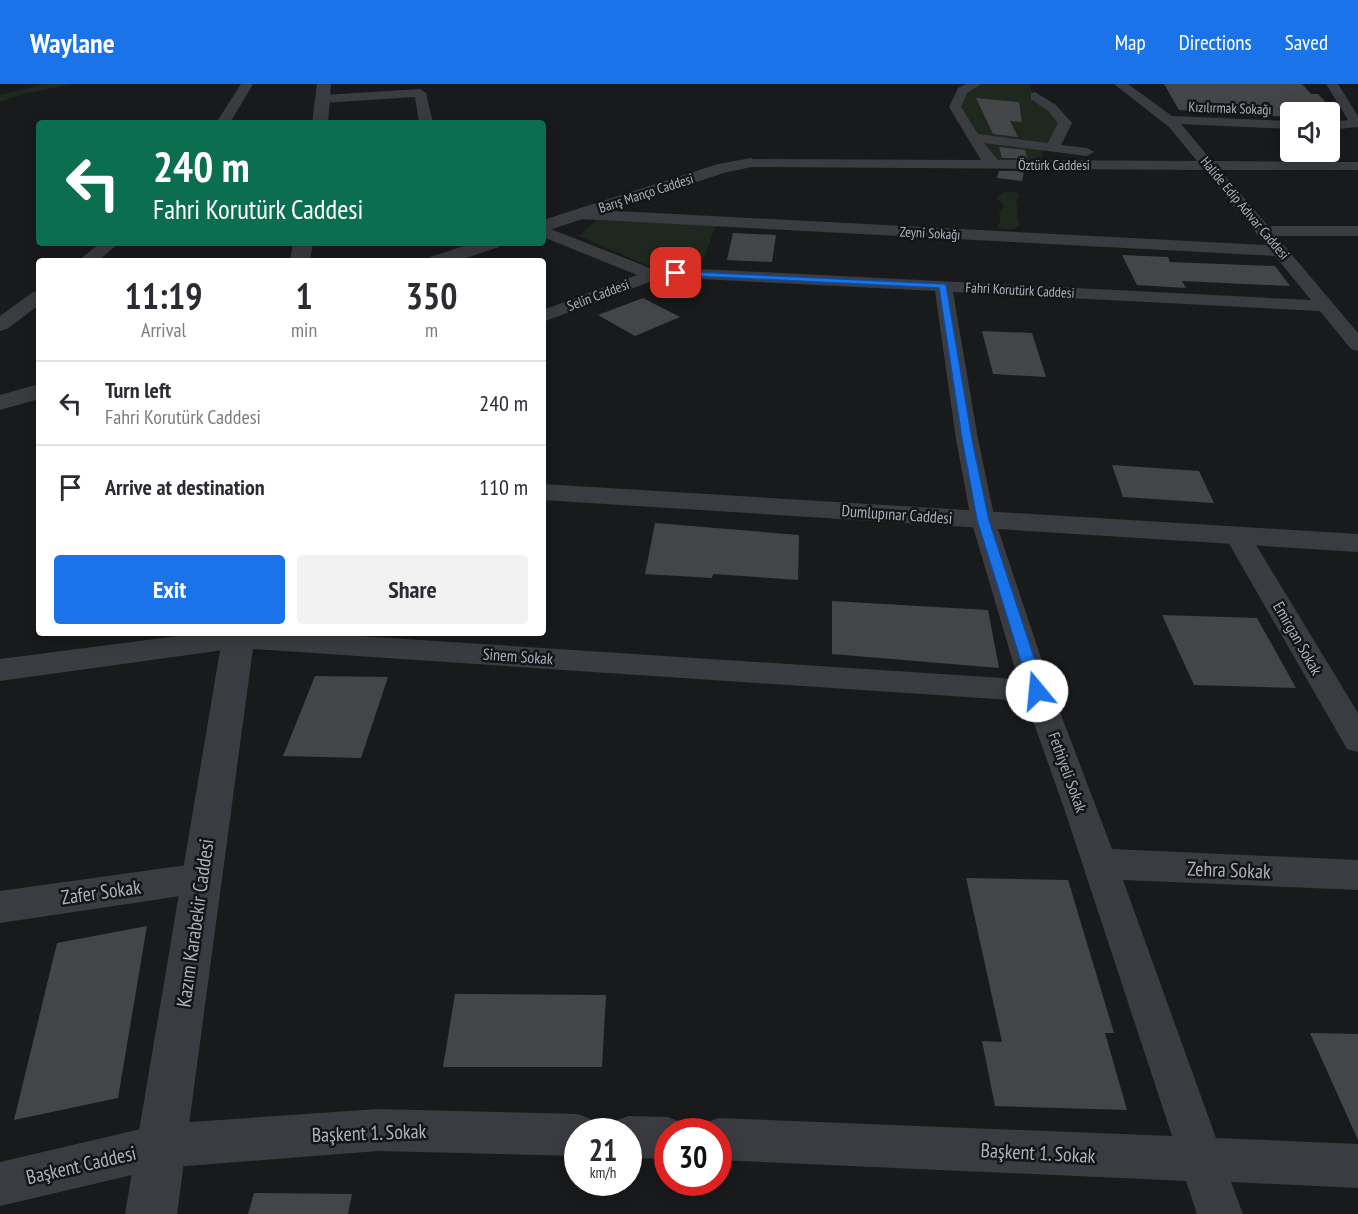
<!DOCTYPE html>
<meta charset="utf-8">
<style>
body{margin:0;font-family:"PT Sans Narrow",sans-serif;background:#f2f2f3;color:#2b2b33;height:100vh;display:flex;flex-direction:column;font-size:22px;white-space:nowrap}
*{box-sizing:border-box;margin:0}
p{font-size:20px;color:#7c7c81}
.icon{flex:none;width:33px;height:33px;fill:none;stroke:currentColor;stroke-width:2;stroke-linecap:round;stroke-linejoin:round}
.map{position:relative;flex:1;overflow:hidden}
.sheet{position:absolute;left:36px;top:174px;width:510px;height:378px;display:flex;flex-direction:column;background:#fff;border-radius:6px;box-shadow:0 3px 15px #0003}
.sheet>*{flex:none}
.top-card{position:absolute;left:36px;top:36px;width:510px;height:126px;border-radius:6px;box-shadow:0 3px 15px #0003;background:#0b6e4f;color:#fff;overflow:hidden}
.controls{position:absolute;left:1280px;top:18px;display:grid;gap:12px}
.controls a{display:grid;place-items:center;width:60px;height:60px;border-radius:6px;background:#fff;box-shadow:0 3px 15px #0003;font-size:30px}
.speed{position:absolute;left:564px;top:1034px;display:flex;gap:12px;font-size:30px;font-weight:700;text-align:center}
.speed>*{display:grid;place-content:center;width:78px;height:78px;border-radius:50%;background:#fff;box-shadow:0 3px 15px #0003;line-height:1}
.speed small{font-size:15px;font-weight:400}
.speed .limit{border:9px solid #d22;background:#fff;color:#111}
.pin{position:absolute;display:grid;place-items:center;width:51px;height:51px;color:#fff;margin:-26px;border-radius:12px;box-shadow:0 3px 9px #0006}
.me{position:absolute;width:66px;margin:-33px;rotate:343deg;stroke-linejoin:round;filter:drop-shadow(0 0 4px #0008)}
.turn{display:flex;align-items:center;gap:21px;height:126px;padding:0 18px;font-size:27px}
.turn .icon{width:78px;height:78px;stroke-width:2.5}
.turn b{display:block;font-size:42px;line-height:51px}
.eta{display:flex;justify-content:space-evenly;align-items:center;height:102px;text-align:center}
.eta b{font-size:36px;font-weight:600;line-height:42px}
.button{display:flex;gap:12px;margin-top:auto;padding:12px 18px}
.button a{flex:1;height:69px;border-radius:6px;background:#1a73e8;color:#fff;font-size:24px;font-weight:600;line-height:69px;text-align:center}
.button a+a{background:#f2f2f3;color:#2b2b33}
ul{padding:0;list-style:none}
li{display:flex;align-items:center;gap:18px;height:84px;padding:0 18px;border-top:2px solid #e1e1e2}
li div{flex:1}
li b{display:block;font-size:22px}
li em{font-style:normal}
header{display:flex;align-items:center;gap:36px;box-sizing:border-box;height:84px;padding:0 30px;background:#1a73e8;color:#fff}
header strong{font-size:28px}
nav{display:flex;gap:33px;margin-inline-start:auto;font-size:21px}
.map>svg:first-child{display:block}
.green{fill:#1f281f}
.building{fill:#434549}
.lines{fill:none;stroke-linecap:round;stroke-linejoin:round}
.minor{fill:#3a3c41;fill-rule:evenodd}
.tertiary{fill:#3a3c41;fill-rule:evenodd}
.route{fill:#1a73e8;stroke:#114b97;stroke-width:1.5}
.labels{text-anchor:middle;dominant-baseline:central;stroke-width:5;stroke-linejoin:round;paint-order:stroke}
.far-street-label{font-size:14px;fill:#abb2bd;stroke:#141517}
.street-label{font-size:16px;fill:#abb2bd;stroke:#141517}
.near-street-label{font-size:20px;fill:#abb2bd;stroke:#141517}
</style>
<header>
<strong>Waylane</strong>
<nav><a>Map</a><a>Directions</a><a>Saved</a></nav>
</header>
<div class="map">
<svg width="1358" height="1130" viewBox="0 0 1358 1130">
<rect width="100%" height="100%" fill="#191a1c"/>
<path class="green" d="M43 0H73L23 10 0 18V11Z
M967 0H1030C1031 17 1050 24 1059 38L1050 59 1043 60 1042 79 1001 78 993 75 963 30 961 19Z
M1005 107 1017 109 1019 114 1016 116C1020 125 1014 132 1020 141L1015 145H1000L998 141 1000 139 999 128 1004 123 1002 119 996 115Z
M596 136 716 141 700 185 651 183 579 152Z"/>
<path class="building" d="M1164 0H1302L1311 10H1318L1341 34 1329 35V28H1290V33L1179 26Z
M976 14 1019 18 1022 38 1010 37 1018 53 993 50Z
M999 63 1025 66 1027 74H1002Z
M999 87H1024L1022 97 997 94Z
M733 149 776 151 772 178 727 176Z
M1122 171 1168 173 1170 178 1275 182 1290 202 1182 197 1186 204 1137 201Z
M643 214 680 233 635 252 598 231Z
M982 247 1032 249 1046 293 993 290Z
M1112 381 1199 387 1214 419 1123 413Z
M655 439 799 451 798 496 713 490 712 494 645 490Z
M832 517 988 526 999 584 832 570Z
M1162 531 1257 534 1296 604 1194 601Z
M315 592 388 593 361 674 283 672Z
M966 794 1068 796 1114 949H1105L1127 1026 995 1022 982 957 1002 958Z
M147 842 118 1014 14 1036 57 859Z
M455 910 606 911 602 983H443Z
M1310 949 1358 950V1056Z
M254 1109 352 1110 348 1130H248Z"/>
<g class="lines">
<path class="minor" d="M241 0H253L230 39H216Z
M966 0H981L967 9 961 23 978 50 1048 59 1058 39 1048 27 1031 15V9L1035 8 1056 21 1072 39 1061 61 1087 64 1094 68 1087 72 984 59 998 76 1197 77 1169 43 1114 0H1128L1172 32 1290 37V45L1181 40 1212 77 1358 78V86H1220L1268 142H1358V152H1276L1358 249V267L1351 265 1320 227 953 208 978 355 995 436 1052 607 1112 765 1358 776V806L1123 796 1216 1054 1358 1060V1104L1231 1098 1243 1130H1197L1186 1097 718 1076V1047H700L703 1040 718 1034 1172 1052 1064 724 1026 617 238 564 0 597V575L201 549H313L1018 595 971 436 956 355 935 207 701 195 655 196 543 238V226L637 191 543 153V142L655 186 701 185 1311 216 1275 172 579 135 571 130 579 125 1266 161 1204 86 751 83 744 79 751 75 981 76 949 23 958 4Z
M1326 0H1338L1358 32V43L1329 46V38L1348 36Z
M420 5 426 9 433 39H419L415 13 323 19 317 15 323 11Z
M100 159H119L98 177H78Z
M39 207V221L7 245 0 247V232L33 208Z
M1237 443 1246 445 1250 451 1358 629V668L1347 665 1224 451 1228 445Z
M201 779 213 783 219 794 213 805 201 809 0 839V807Z
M378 1025 578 1030 593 1036 598 1047H578V1072L378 1067 162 1084 0 1122V1078L162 1040Z
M628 1032 668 1033 683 1039 687 1047H668V1075L628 1074V1047H609L613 1038Z"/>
<path class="tertiary" d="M317 0H331L328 39H312Z
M751 74 759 79 757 82 727 88 543 148V136L718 80Z
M293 159H313L310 177H290Z
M473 159H502L499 163 457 177H427L430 173Z
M39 300V315L0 326V311Z
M543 400 1358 450V468L543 416Z
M223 549H255L177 1130H125Z"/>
</g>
<path class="route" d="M676 187 946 200 972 355 989 436 1045 607 1042 611H1032L1030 607 977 436 962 355 939 204 673 191 672 189Z"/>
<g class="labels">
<g class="far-street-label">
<text transform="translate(1230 24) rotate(2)">Kızılırmak Sokağı</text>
<text x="1054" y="81">Öztürk Caddesi</text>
<text transform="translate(646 109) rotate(-18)">Barış Manço Caddesi</text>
<text transform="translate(1245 124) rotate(50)">Halide Edip Adıvar Caddesi</text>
<text transform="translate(930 149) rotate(3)">Zeyni Sokağı</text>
<text transform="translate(1020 206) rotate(3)">Fahri Korutürk Caddesi</text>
<text transform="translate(598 211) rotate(-21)">Selin Caddesi</text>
</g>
<g class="street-label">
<text transform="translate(897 430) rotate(4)">Dumlupınar Caddesi</text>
<text transform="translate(1298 554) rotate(60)">Emirgan Sokak</text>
<text transform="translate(518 572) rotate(4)">Sinem Sokak</text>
<text transform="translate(1068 688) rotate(70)">Fethiyeli Sokak</text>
</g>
<g class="near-street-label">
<text transform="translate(1229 786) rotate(2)">Zehra Sokak</text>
<text transform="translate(101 808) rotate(-8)">Zafer Sokak</text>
<text transform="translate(195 839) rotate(-82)">Kazım Karabekir Caddesi</text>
<text transform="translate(369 1049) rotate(-2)">Başkent 1. Sokak</text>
<text transform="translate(1038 1069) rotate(3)">Başkent 1. Sokak</text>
<text transform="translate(81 1081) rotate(-13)">Başkent Caddesi</text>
</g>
</g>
</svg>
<div class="controls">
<a><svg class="icon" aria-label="sound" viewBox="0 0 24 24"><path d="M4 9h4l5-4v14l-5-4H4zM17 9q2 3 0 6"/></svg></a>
</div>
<div class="speed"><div>21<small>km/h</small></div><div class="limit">30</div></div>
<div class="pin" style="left:676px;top:189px;background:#d93025"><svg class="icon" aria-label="arrive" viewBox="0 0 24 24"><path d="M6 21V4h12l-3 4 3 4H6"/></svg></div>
<svg class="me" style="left:1037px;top:607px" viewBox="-20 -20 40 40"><circle r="19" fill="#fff"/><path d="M0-13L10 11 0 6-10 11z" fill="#1a73e8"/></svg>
<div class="top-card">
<div class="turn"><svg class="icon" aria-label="left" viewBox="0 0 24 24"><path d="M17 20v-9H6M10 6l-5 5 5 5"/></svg><div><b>240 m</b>Fahri Korutürk Caddesi</div></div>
</div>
<section class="sheet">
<div class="eta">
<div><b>11:19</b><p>Arrival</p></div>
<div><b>1</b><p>min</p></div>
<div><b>350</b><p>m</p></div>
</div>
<ul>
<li><svg class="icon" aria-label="left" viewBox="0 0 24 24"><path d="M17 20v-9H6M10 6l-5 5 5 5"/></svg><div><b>Turn left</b><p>Fahri Korutürk Caddesi</p></div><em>240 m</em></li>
<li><svg class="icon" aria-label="arrive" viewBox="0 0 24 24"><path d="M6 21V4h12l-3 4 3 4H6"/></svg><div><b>Arrive at destination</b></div><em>110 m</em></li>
</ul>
<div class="button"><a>Exit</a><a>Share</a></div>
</section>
</div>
